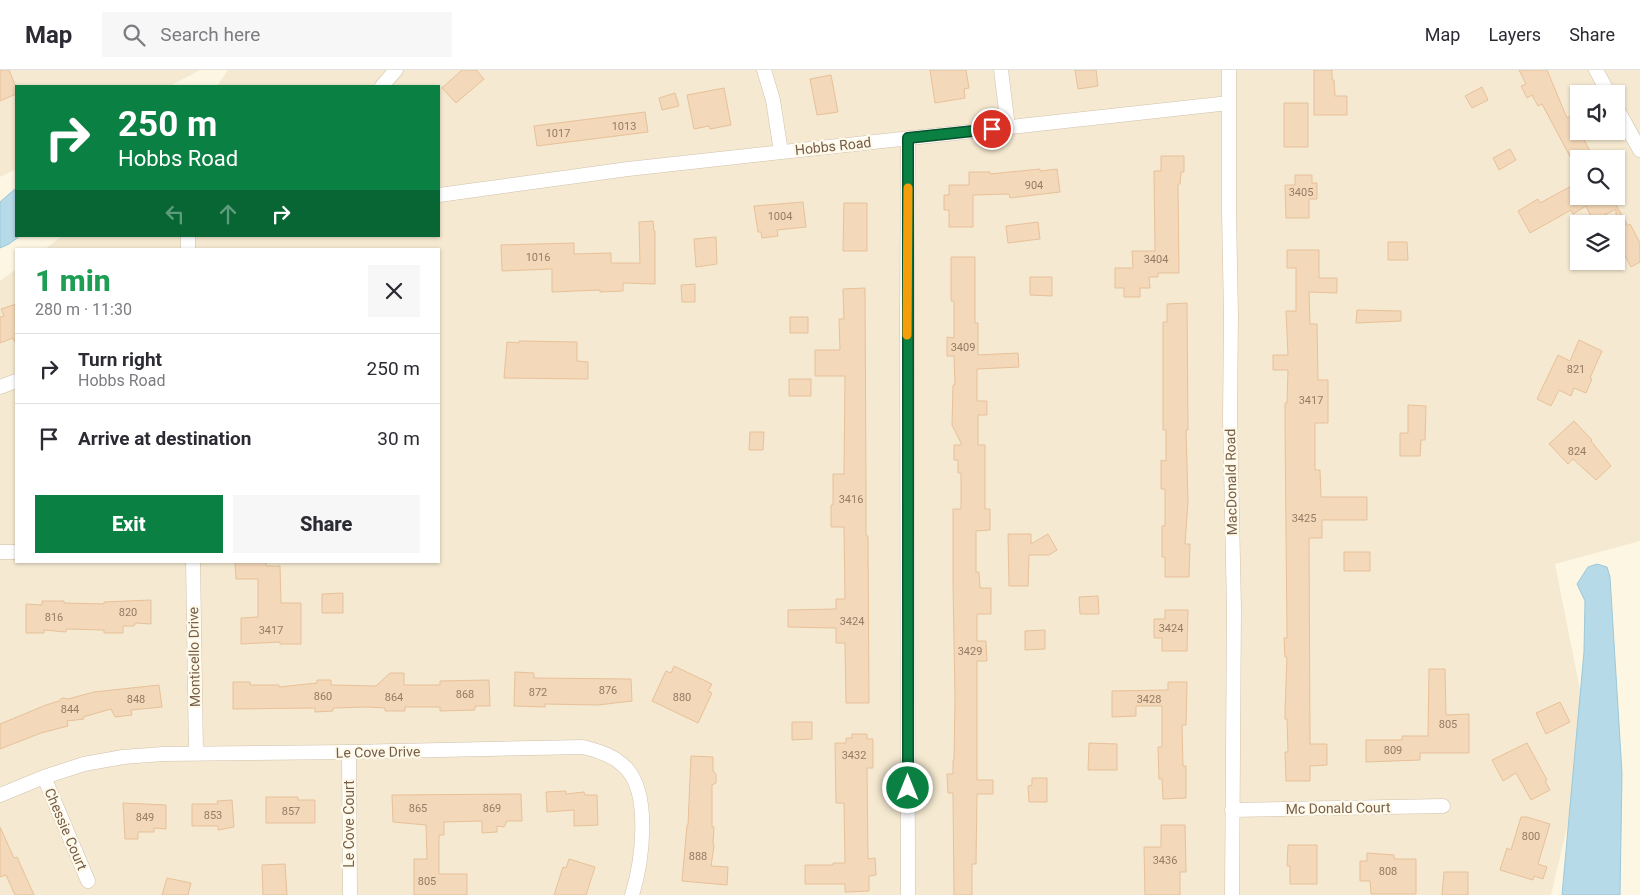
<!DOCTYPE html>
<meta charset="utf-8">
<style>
body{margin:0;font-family:Roboto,sans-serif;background:#f7f7f7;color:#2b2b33;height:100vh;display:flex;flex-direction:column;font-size:19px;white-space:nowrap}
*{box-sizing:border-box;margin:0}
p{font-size:16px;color:#7c7c81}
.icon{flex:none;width:28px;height:28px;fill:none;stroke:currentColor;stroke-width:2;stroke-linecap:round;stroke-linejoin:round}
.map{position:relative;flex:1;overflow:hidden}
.panel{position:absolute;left:15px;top:178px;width:425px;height:315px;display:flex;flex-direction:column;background:#fff;border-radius:0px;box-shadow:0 1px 4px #0004}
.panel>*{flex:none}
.guide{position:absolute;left:15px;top:15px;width:425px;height:152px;border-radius:0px;box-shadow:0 1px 4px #0004;background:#0b8043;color:#fff;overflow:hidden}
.controls{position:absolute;left:1570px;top:15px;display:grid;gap:10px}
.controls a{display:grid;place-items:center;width:55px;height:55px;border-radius:0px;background:#fff;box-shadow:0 1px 4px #0004;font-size:25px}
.pin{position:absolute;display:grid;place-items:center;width:42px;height:42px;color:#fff;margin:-21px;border:2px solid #fff;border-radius:50%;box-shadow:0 1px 5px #0007}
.me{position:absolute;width:55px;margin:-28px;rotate:0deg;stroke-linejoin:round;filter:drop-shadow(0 0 4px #0008)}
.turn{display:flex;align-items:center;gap:18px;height:105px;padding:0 20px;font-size:22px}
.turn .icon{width:65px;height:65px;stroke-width:2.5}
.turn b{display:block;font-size:35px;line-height:42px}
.lanes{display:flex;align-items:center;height:48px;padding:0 20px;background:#0003;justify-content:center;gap:25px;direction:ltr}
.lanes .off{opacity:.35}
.round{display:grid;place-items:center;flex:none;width:52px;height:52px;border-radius:0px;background:#f7f7f7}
.head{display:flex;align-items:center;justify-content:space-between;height:85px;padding:0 20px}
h1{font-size:30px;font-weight:800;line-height:38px;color:#1e9e55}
.button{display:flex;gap:10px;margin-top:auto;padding:10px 20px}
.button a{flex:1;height:58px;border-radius:0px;background:#0b8043;color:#fff;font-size:20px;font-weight:800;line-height:58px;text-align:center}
.button a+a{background:#f7f7f7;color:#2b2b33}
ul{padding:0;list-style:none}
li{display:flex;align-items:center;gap:15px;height:70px;padding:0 20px;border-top:1px solid #e1e1e2}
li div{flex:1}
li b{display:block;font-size:19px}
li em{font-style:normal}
header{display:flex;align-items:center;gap:30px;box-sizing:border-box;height:70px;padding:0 25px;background:#fff;border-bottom:1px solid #e1e1e2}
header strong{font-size:24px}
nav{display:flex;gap:28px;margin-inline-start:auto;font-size:18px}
.search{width:350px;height:45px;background:#f7f7f7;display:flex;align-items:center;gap:12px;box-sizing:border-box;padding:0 18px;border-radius:0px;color:#7c7c81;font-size:19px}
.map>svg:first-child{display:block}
.residential{fill:#f5e9d1;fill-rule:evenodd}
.water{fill:#b6dae7;stroke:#9cc8d9}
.building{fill:#f3d8b9;stroke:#e7c199}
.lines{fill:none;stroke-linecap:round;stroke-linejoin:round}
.street-casing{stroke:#d1c1ac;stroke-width:15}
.street{stroke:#fff;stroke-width:14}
.route-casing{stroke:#07532c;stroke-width:12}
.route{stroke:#0b8043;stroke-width:9}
.slow{stroke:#f59e0b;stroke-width:9}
.labels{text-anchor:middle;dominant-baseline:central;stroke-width:4.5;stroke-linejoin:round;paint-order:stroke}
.number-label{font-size:11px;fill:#957c64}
.street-label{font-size:14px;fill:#765e48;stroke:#fff9e9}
</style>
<header>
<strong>Map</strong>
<div class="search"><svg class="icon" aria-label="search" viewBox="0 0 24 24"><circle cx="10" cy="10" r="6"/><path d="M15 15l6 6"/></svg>Search here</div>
<nav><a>Map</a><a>Layers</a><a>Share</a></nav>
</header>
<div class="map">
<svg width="1640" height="825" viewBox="0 0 1640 825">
<rect width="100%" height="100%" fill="#fdf6e2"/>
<path class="residential" d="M0 0H200L170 16H16V99L0 107Z
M228 0H1640V471L1555 494 1589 665 1551 825H0V211L16 199V491H439V179H45L62 166H439V16H217ZM1579 24H1616V61H1579ZM1579 89H1616V126H1579ZM1579 154H1616V191H1579Z"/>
<path class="water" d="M16 118V166H20L9 174 0 178V132Z
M1597 494 1607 497 1610 507 1622 703 1620 825H1562L1584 582 1585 531 1577 514 1588 497Z"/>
<path class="building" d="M0 0H9L16 17V24L0 31Z
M462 0H476L484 9 456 33 442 18Z
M930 0H966L969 18 964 19 965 28 935 33Z
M1075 0H1096L1098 16 1078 19Z
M1314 0H1332V10H1334L1335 26H1347V45H1314Z
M1519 0H1547L1567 48 1571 46 1591 83 1573 92 1542 34 1538 36 1532 25 1527 28 1521 16 1526 14Z
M831 5 838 42 817 45 810 9Z
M1482 17 1488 30 1472 38 1465 26Z
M724 18 731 55 710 59 709 56 694 59 687 25Z
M675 23 679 36 662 40 659 28Z
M1284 33H1308V77H1284Z
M645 42 648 62 537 76 534 56Z
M1510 79 1516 90 1499 100 1493 88Z
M1161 86H1184V102H1181L1180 114H1178L1179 203H1158V207H1149L1150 218H1140V227H1124V218H1115V198H1133L1132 181H1155L1154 101H1161Z
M1040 99V101L1057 99 1060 122 1010 128 1009 124 973 125V157H949V140H944V125H949V115H969V102H990V104Z
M1295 105H1312V113H1317V129H1309V148H1286L1285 115H1295Z
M1579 112V126H1611L1628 156 1630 154 1640 173V192L1631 197 1624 184 1616 189V139L1593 151 1586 136 1573 144 1571 140 1530 163 1518 141 1538 129 1540 133Z
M803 132 806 157 777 160 778 166 762 168 761 162H758L754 136Z
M844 133H867V181H843Z
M653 151 654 161H655V214L623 213V221L600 222V220L552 222V199L502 201 501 175 574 173V184L611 183V193H640L639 152Z
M1038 152 1040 169 1008 173 1006 156Z
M716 167 717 194 696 197 694 169Z
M1388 172H1407L1408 190H1388Z
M1287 180H1319V208H1337V223L1309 222 1310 254H1317L1318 310H1328V353H1315V400H1320L1321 427H1367V450H1322V468H1309L1310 674H1327V695L1310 696V711H1286L1285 682H1288L1287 649H1285V641L1287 587H1285L1284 568H1287L1285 353V333H1287L1288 300H1273V285H1288L1286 241H1296V198H1287Z
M951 187H975V253H978V285L1018 283 1019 297 977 299V331H987V345H978V375H985V439H990V460L976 461V502H979L980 518H991V544H977V571H986L987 591H977V710H993V724H977L976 794H972V825H954L953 723H948L947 704H953V690H954L955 628 953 512V439H961V403H958V390H954V375H962L952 355 953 315H955L954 286H947V267L954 268V231H951Z
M1030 207H1052V226L1030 225Z
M695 214V232H682L681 215Z
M865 218 866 424V466H868L869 633H846L845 573H836V558L788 557V540L836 539V529H845L844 457H831V435H833V404H844L845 306H815V280H840L839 249H844L843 219Z
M1187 233 1188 360H1186L1188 432 1185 474H1190L1189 507H1165V487H1162V456H1165V419H1161V390L1166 391V360H1163V252H1167V234Z
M16 234V274L13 268 0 273V247L4 246 1 239Z
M1357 240 1401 241V251L1356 253Z
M790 247H808V263H790Z
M1579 270 1602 281 1590 308 1592 309 1586 323 1574 318 1571 326 1559 320 1551 336 1537 329 1558 285 1570 291Z
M519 271 577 272V291L588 292V309L504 308 507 272 519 273Z
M789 309H811V326H789Z
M1408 335 1426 336 1425 370H1421L1420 386H1400V363H1408Z
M1574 351 1592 370 1591 371 1611 396 1596 410 1573 389 1568 394 1549 374Z
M750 362H764L763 380H749Z
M1008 464H1031V474L1048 464 1057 480 1049 485H1029L1028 516H1009Z
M1344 482H1370V501H1344Z
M235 491H266V496H280L281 533H301V574H280V572L241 574V548L258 547V509H236Z
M343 523V543H322V524Z
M1098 526 1099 544H1080L1079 527Z
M151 530V554L136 553 134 556H123V563H104V560L66 559V562L44 560V563H26V534L42 535V531H64V533L104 534V532Z
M1165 540H1188L1187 581H1162V568H1154V549H1165Z
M1045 560V579L1025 580V561Z
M674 596 712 614 708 621 712 623 698 653 652 631 666 601 671 603Z
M1429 599H1445L1446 645 1469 644V683H1420V690L1366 692V670H1402V666H1428Z
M515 602 534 603V608L631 609 632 631 598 635 545 634V637L514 636Z
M390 603H404V615H440V611L489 610 490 636H475V640L440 641V637H405V641H385V638L366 637 333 638V641L315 642V638L233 639V612H250V615H279V617L317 613V610H331V615L376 616Z
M1168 612H1187L1186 655H1182L1183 696H1186V728L1163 729 1162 709H1159L1158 677H1162V636H1136V646L1112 647V621L1168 620Z
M159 615 162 637 131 640 132 645 115 647 111 639 83 647 84 649 67 651 68 656 41 663 0 679V654L46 635 59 631 62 628 68 629 94 622Z
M1560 632 1570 652 1546 664 1536 643Z
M792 652H812V669L792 670Z
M852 664H867V669H873V698H867L868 789 875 788 876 805 869 806V821L845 822V814H805V795H833V793H845L844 733H836L835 673H846V668H852Z
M1089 673 1117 674V700H1088Z
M1527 673 1547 710 1545 711 1550 720 1531 730 1516 703 1503 711 1492 690Z
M691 686 713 687V701L716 704V713L712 715V757H714L713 773 714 776 711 796 728 797 727 815 682 811 687 755H688Z
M1032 708H1047V732H1029L1028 716 1032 715Z
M566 721V724L584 722 585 725H597L598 755 574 756V740L547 742 546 722Z
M521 724 522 751H507L504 757 497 756V762L482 763V751L444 752V765H439V804H467V825H414V789H427L426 755 393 752 392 725Z
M266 727H298V730H315V753H266Z
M232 730 234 757 218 760V756H192V734H218L217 731Z
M123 733 166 735V759L154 758V762H138V769H125Z
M1521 747H1527L1550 754 1538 794 1547 797 1543 809 1534 806 1533 810 1500 800 1507 778 1511 780Z
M1161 755H1185L1186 802H1180V825H1145L1144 777H1161Z
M0 757 14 788 17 787 34 825H15L6 805 0 807Z
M1288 775H1317V814H1290V796H1287Z
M1367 783 1394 785V789H1416V824H1371L1370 811H1360V791H1367Z
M569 789 595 797 586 825H554L563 797 566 798Z
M285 794 287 825H263L262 795Z
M1444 802H1468V825H1442Z
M167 808 191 813 188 825H162Z"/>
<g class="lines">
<g class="street-casing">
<path id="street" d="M764 0 773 30 781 82
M1001 0 1008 57
M1229 0V141L1231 245 1230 348 1234 539 1232 825
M1596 0 1609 24
M382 16 396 0
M1616 37 1640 80
M908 68 907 245 908 825
M439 125 628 99 1229 33
M188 166V179
M0 317 16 311
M0 482H16
M193 491 196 684
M349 682 350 825
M44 707 88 811
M0 725 44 707 84 694 123 687 163 684 349 682 583 677C599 681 615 686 627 699 651 726 642 793 632 825
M1232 740 1443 736"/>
</g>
<use href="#street" class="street"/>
</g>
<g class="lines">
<g class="route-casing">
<path id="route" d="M908 718V68L992 59"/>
</g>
<use href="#route" class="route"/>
<path class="slow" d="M907 265 908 118"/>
</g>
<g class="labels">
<g class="number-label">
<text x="624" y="56">1013</text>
<text x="558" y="63">1017</text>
<text x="1034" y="115">904</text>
<text x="1301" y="122">3405</text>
<text x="780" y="146">1004</text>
<text x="538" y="187">1016</text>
<text x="1156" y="189">3404</text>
<text x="963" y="277">3409</text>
<text x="1576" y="299">821</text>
<text x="1311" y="330">3417</text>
<text x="1577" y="381">824</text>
<text x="851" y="429">3416</text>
<text x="1304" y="448">3425</text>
<text x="128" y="542">820</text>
<text x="54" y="547">816</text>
<text x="852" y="551">3424</text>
<text x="1171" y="558">3424</text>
<text x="271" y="560">3417</text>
<text x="970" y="581">3429</text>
<text x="608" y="620">876</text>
<text x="538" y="622">872</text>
<text x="465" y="624">868</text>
<text x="323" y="626">860</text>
<text x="394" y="627">864</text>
<text x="682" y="627">880</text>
<text x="136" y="629">848</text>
<text x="1149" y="629">3428</text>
<text x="70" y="639">844</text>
<text x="1448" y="654">805</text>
<text x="1393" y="680">809</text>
<text x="854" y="685">3432</text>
<text x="418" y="738">865</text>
<text x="492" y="738">869</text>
<text x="291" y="741">857</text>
<text x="213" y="745">853</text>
<text x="145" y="747">849</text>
<text x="1531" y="766">800</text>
<text x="698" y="786">888</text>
<text x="1165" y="790">3436</text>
<text x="1388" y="801">808</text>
<text x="427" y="811">805</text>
</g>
<g class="street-label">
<text transform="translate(833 76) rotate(-6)">Hobbs Road</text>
<text transform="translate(1231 412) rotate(-91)">MacDonald Road</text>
<text transform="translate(194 587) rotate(-91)">Monticello Drive</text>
<text transform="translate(378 682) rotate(-1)">Le Cove Drive</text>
<text transform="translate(1338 738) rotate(-1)">Mc Donald Court</text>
<text transform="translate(349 754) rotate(-90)">Le Cove Court</text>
<text transform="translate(66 759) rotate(67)">Chessie Court</text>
</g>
</g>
</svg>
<div class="controls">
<a><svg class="icon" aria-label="sound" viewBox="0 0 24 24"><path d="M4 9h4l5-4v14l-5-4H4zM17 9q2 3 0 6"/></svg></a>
<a><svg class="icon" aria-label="search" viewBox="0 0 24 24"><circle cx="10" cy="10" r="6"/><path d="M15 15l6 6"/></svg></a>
<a><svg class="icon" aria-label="layers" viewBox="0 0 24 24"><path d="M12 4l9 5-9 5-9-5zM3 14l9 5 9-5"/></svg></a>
</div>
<div class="pin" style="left:992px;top:59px;background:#d93025"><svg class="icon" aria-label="arrive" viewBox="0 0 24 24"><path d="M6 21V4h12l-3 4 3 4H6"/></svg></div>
<svg class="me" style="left:908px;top:718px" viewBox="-20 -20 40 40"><circle r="17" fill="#0b8043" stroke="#fff" stroke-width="3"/><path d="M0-11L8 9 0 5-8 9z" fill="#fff"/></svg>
<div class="guide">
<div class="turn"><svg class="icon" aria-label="right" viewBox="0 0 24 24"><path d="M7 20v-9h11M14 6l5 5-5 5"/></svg><div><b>250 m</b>Hobbs Road</div></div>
<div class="lanes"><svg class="icon off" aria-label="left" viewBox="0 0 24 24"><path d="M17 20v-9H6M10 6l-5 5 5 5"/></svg><svg class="icon off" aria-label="ahead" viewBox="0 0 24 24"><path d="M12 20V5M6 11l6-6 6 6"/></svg><svg class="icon" aria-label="right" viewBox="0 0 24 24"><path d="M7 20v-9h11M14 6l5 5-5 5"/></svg></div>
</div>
<section class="panel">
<div class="head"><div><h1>1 min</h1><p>280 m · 11:30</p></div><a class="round"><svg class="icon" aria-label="close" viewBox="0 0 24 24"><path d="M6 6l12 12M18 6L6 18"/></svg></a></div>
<ul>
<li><svg class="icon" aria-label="right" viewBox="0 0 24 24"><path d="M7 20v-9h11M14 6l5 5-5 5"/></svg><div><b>Turn right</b><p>Hobbs Road</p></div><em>250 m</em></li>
<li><svg class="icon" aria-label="arrive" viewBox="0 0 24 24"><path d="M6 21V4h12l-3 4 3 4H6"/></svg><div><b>Arrive at destination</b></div><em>30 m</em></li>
</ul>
<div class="button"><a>Exit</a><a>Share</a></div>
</section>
</div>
